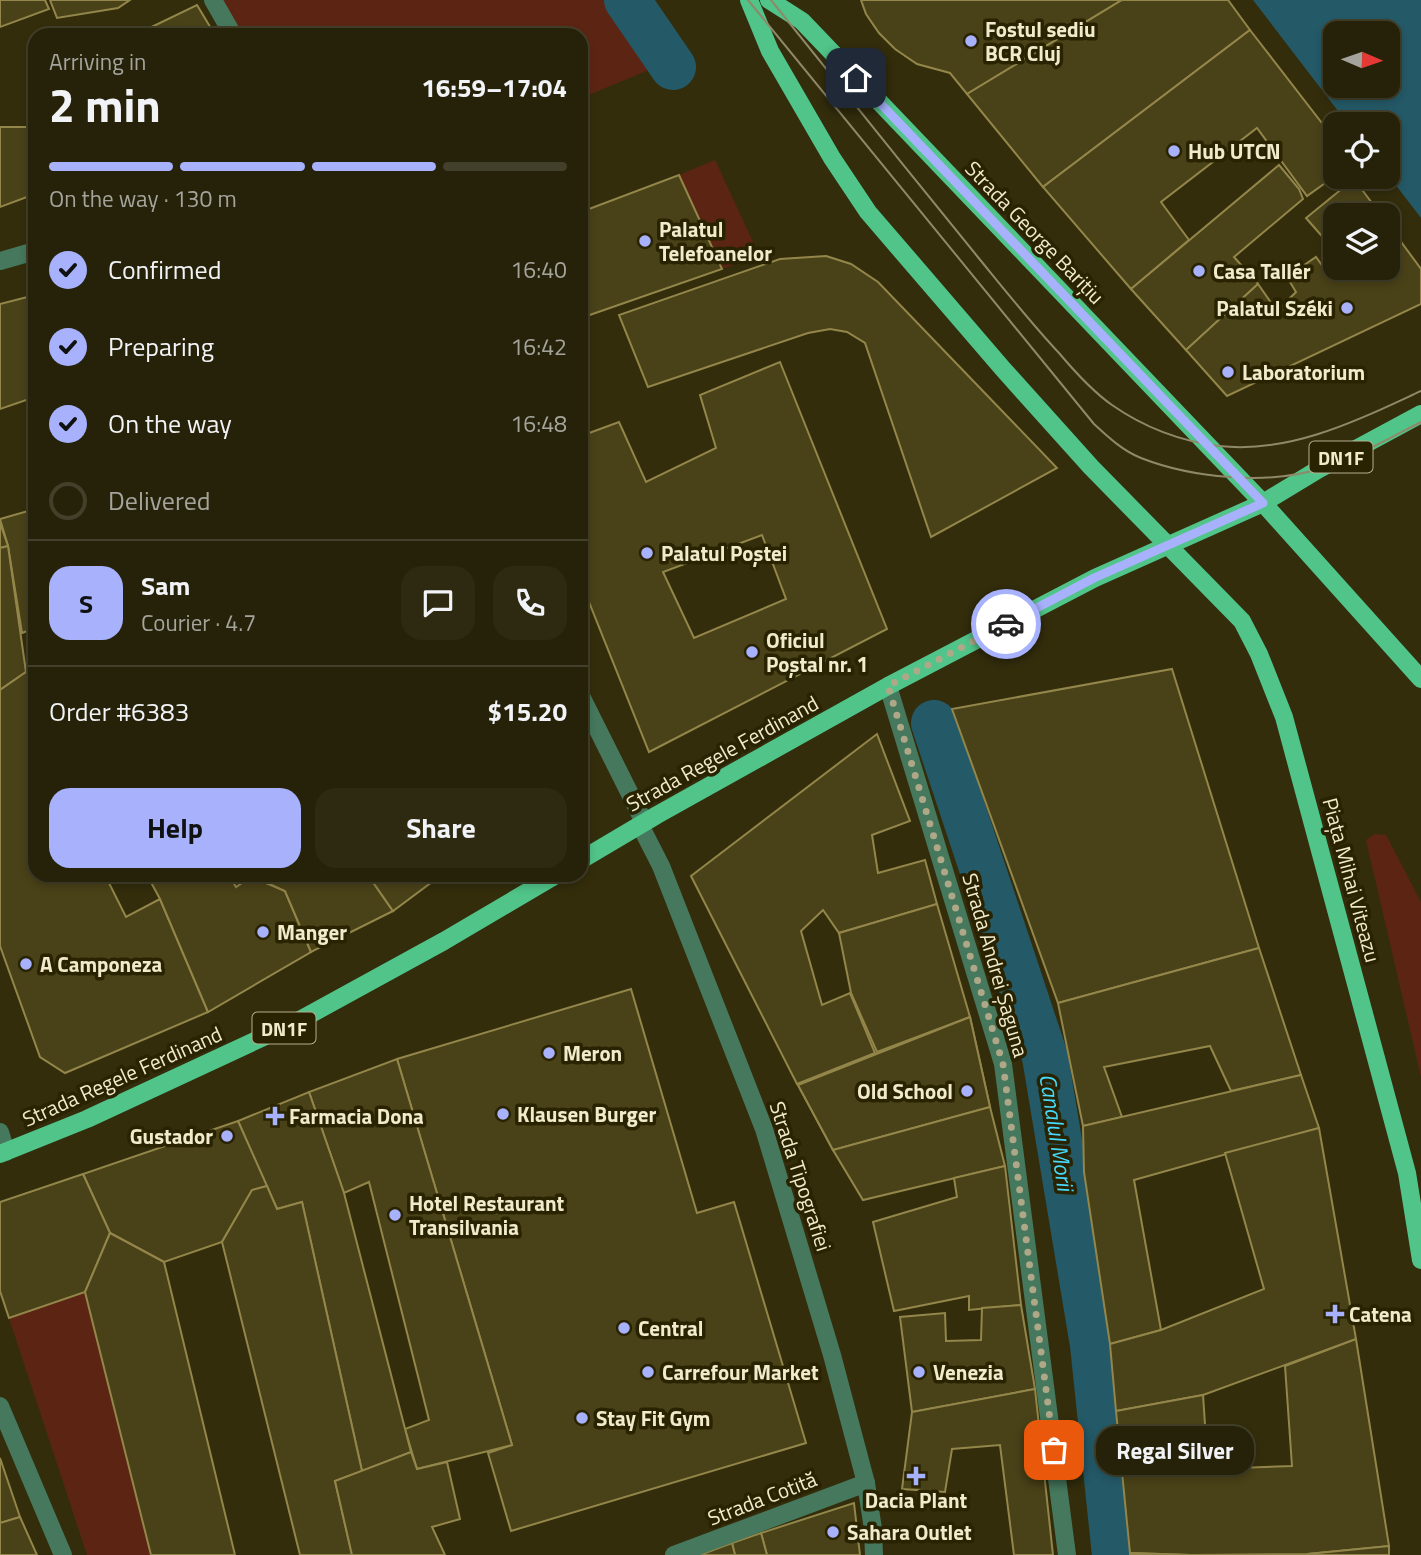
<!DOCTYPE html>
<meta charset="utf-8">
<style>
:root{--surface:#262209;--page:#2e2a12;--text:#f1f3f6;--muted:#a4a49c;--line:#423f2a;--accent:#a7b1fc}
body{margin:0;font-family:"Titillium Web",sans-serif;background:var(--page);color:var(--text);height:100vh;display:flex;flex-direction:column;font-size:26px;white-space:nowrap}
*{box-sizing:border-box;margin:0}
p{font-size:23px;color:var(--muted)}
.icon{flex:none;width:38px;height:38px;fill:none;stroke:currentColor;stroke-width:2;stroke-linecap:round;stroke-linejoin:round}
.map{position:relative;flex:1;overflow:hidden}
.drawer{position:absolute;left:28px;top:28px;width:560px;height:854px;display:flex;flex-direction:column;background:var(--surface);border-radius:21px;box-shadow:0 4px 10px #0003,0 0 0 2px var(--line)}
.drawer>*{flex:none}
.needle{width:46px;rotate:92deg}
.fabs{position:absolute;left:1323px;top:21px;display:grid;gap:14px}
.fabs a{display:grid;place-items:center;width:77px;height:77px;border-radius:14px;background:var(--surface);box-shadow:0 4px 10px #0003,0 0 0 2px var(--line);font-size:35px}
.pin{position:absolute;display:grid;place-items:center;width:60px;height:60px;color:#fff;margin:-30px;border-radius:14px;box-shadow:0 4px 10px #0006}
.courier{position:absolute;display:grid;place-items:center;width:70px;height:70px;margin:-35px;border:5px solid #a7b1fc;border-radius:50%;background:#fff;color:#222;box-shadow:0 2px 9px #0007}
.bubble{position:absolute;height:49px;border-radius:21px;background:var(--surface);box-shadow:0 4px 10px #0003,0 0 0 2px var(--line);font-size:23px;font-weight:700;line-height:49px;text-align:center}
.overview em{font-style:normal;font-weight:700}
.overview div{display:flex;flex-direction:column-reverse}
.overview{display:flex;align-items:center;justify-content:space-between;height:119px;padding:0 21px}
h1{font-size:46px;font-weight:700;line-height:52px}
.bar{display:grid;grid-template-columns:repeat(4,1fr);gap:10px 7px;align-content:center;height:84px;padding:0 21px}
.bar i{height:9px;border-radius:5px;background:var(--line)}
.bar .current{background:var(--accent)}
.bar p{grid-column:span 4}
.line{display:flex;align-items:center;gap:18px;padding:0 21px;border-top:2px solid var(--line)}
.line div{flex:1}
.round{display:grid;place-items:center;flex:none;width:74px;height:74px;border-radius:21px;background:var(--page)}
ol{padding:0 21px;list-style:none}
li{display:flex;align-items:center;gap:21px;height:77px}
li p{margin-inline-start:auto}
li .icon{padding:7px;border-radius:50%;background:var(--accent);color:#111;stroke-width:4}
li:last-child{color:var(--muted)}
li i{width:38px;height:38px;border:4px solid var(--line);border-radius:50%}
.action{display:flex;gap:14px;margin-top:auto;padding:14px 21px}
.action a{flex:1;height:80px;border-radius:21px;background:var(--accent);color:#111;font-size:28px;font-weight:700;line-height:80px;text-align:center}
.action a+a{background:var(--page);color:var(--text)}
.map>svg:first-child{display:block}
.green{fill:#5c2513}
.water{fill:#245967;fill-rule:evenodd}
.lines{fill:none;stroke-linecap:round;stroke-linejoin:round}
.canal{stroke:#245967;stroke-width:46}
.building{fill:#494117;stroke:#93864a;stroke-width:2;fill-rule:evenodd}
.minor{stroke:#45785c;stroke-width:18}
.major{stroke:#50c489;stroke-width:18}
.tram{stroke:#8f8969;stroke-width:2}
.done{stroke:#aea889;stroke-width:7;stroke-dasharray:0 12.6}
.route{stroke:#a7b1fc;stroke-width:9}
.poi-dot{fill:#a7b1fc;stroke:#292302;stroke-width:2.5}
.labels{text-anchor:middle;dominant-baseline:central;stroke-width:7;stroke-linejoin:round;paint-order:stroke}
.shield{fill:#292302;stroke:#b5af8f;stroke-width:2}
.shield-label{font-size:19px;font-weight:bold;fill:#f1ebcc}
.poi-label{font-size:21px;font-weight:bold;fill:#f1ebcc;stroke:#292302;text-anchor:start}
.street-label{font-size:21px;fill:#f1ebcc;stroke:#292302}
.water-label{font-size:23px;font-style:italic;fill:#47dafe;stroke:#292302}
</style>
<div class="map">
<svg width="1421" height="1555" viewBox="0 0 1421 1555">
<rect width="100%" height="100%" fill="#332d0c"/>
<g class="green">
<path d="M219 0H616L661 65 581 98V35H239Z"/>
<path d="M715 160 759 255 722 269 679 175Z"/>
<path d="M1375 834 1386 835 1421 902V1077L1366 840Z"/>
<path d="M85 1292 151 1555H87L9 1318Z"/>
</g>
<path class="water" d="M1253 0H1421V218L1388 175V124H1348ZM1335 33H1388V86H1335Z"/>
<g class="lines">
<g class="canal">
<path d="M627 0 673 67"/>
<path d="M934 723 1045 1057 1093 1345 1115 1555"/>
</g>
</g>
<g class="building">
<path d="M0 0H45L49 9 0 27Z"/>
<path d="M50 0H130L118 8 57 18Z"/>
<path d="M861 0H1122L967 94 950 73 917 64 895 49 879 33 866 14Z"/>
<path d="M1122 0H1228L1250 30 1043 187 967 94Z"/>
<path d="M197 5 215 35H135Z"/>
<path d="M1250 30 1335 140V176L1307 196 1257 128 1161 202 1189 240 1131 289 1043 187Z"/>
<path d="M0 127H30L35 143V194L0 207Z"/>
<path d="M1279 165 1299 189 1303 199 1234 257 1258 284 1186 350 1131 289Z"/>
<path d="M679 175 722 269 581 318V212Z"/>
<path d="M1354 179 1381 215H1335V251L1306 218Z"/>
<path d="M1388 224 1421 269V304L1227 396 1186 350 1258 284 1277 311 1296 292 1287 277 1316 257 1326 271 1335 266V268H1388Z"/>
<path d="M826 256 851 264 878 282 1057 468 931 537 865 343 847 332 830 329 808 333 648 387 619 315 780 259Z"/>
<path d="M35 295V397L0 409V304Z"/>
<path d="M780 362 887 629 649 752 581 582V436L619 422 646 482 716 448 700 395ZM762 535 786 599 694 638 663 572Z"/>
<path d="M35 509V628L22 633 8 546 0 519Z"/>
<path d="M0 523 8 546 0 548Z"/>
<path d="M8 546 26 672 0 690V548Z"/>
<path d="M1172 669 1259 948 1058 1003 952 709Z"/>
<path d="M26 672 35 687V875H105L126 917 160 899 208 1012 65 1073 40 1057 0 946V690Z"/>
<path d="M877 734 910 821 872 835 878 873 925 860 937 904 839 933 823 910 801 931 822 1005 850 993 875 1053 797 1084 691 876Z"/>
<path d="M147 875H229L236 887 251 877 285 891 311 952 208 1012 160 899Z"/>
<path d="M250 875H368L393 911 311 952 285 891Z"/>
<path d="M368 875H440V876L393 911Z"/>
<path d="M937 904 970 1017 877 1052 851 993 839 933Z"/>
<path d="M1259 948 1301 1075 1231 1091 1210 1046 1104 1067 1122 1117 1083 1126 1058 1003Z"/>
<path d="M631 989 697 1213 734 1202 806 1443 511 1531 488 1453 512 1445 397 1059Z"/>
<path d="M970 1017 990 1107 833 1150 798 1085ZM918 1078 923 1099 885 1119 882 1092Z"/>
<path d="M970 1017 990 1107 833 1150 798 1085Z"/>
<path d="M397 1059 512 1445 417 1469 405 1429 429 1420 369 1182 344 1193 309 1092Z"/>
<path d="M1301 1075 1319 1128 1134 1180 1161 1330 1110 1344 1084 1172 1083 1126Z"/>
<path d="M309 1092 344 1193 411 1452 362 1471 302 1202 277 1209 238 1121Z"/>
<path d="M990 1107 1005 1166 863 1200 833 1150Z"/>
<path d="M238 1121 267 1186 252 1190 222 1242 164 1262 110 1233 83 1174Z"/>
<path d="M1319 1128 1356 1339 1203 1395 1116 1411 1110 1344 1161 1330 1264 1289 1225 1153Z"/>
<path d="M1005 1166 1021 1305 969 1310V1296L894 1311 873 1222 957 1197 954 1178Z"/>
<path d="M83 1174 110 1233 85 1292 9 1318 0 1291V1202Z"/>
<path d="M267 1186 277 1209 302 1202 362 1471 335 1481 352 1555H300L222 1242 252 1190Z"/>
<path d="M110 1233 164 1262 235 1555H151L85 1292Z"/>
<path d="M1021 1305 1035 1389 912 1412 900 1317 945 1313 946 1341 981 1340 982 1308Z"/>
<path d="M1356 1339 1389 1546 1308 1554 1191 1555 1130 1553 1116 1411 1203 1395 1208 1469 1292 1466 1285 1366Z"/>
<path d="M1035 1389 1053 1555H1014L1000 1445 952 1449 945 1492 902 1489 912 1412Z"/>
<path d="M411 1452 417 1469 447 1462 460 1519 432 1527 445 1555H352L335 1481Z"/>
<path d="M0 1458 20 1517 0 1523Z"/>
<path d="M854 1503 860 1555H767L761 1533Z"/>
<path d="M20 1517 37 1555H0V1523Z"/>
<path d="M761 1533 767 1555H735L732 1543Z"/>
<path d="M732 1543 735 1555H700Z"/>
<path d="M1389 1546V1555H1308V1554Z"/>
<path d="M1130 1553 1191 1555H1130Z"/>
</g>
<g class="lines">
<g class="minor">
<path d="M213 0 233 35"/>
<path d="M0 261 35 251"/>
<path d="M888 686 1003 1064 1067 1555"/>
<path d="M581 696 644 822"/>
<path d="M640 825 661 866 764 1129 832 1355 866 1483 873 1529 874 1555"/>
<path d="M0 1132 6 1152"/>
<path d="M0 1406 63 1555"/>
<path d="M674 1555 866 1483"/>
</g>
<g class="major">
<path d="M749 0 770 51 832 158 868 212 1003 369 1091 467 1242 621 1259 654 1284 717 1407 1173 1421 1260"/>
<path d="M769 0 802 21 1263 503 1421 679"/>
<path d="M581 860 657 815 888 686 1095 578 1263 503 1319 469 1421 414"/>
<path d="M0 1154 87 1119 300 1020 444 941 556 875"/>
</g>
<g class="tram">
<path d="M748 0 1094 424C1108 437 1123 451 1141 458 1192 478 1267 485 1319 469 1355 458 1388 439 1421 422"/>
<path d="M771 0C839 85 908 171 977 256 1004 289 1030 322 1059 353 1075 372 1092 391 1112 405 1145 428 1179 441 1219 446 1291 454 1358 420 1421 391"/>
</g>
</g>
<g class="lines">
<path class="done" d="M1006 624 888 686 1003 1064 1054 1450"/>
<path class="route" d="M856 78 1263 503 1094 578 1006 624"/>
</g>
<g class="poi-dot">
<circle cx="971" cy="41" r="7"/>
<circle cx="1174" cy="151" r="7"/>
<circle cx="645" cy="241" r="7"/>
<circle cx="1199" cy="271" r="7"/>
<circle cx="1347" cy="308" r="7"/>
<circle cx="1228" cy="372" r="7"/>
<circle cx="647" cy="553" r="7"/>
<circle cx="752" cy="652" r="7"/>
<circle cx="263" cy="932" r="7"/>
<circle cx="26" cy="964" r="7"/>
<circle cx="549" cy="1053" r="7"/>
<circle cx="967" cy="1091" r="7"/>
<circle cx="503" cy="1114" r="7"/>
<path d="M271.5 1105.5h7v7h7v7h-7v7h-7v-7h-7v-7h7z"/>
<circle cx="227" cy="1136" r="7"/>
<circle cx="395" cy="1215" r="7"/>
<path d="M1331.5 1303.5h7v7h7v7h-7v7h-7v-7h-7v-7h7z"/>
<circle cx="624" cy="1328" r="7"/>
<circle cx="648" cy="1372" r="7"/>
<circle cx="919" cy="1372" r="7"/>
<circle cx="582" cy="1418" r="7"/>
<path d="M912.5 1465.5h7v7h7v7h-7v7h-7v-7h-7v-7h7z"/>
<circle cx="833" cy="1532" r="7"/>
</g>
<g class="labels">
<g class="shield">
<rect x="1309.5" y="441.5" width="63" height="31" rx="5"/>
<rect x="252.5" y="1012.5" width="63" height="31" rx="5"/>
</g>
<g class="shield-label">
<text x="1341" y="457">DN1F</text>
<text x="284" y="1028">DN1F</text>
</g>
<g class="poi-label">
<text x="985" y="29">Fostul sediu<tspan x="985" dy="24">BCR Cluj</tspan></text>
<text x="1188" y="151">Hub UTCN</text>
<text x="659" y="229">Palatul<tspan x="659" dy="24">Telefoanelor</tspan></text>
<text x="1213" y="271">Casa Tallér</text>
<text x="1333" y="308" text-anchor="end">Palatul Széki</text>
<text x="1242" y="372">Laboratorium</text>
<text x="661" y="553">Palatul Poștei</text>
<text x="766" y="640">Oficiul<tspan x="766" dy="24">Poștal nr. 1</tspan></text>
<text x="277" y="932">Manger</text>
<text x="40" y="964">A Camponeza</text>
<text x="563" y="1053">Meron</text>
<text x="953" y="1091" text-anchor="end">Old School</text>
<text x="517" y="1114">Klausen Burger</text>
<text x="289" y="1116">Farmacia Dona</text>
<text x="213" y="1136" text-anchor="end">Gustador</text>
<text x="409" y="1203">Hotel Restaurant<tspan x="409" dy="24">Transilvania</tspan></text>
<text x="1349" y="1314">Catena</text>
<text x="638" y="1328">Central</text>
<text x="662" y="1372">Carrefour Market</text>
<text x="933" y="1372">Venezia</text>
<text x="596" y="1418">Stay Fit Gym</text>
<text x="916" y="1500" text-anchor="middle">Dacia Plant</text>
<text x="847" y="1532">Sahara Outlet</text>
</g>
<g class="street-label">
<text transform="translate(1035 232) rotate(46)">Strada George Barițiu</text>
<text transform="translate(722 753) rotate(-29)">Strada Regele Ferdinand</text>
<text transform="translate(1352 880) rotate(75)">Piața Mihai Viteazu</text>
<text transform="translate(996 965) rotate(74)">Strada Andrei Șaguna</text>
<text transform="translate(122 1076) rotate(-24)">Strada Regele Ferdinand</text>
<text transform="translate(801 1176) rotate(72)">Strada Tipografiei</text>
<text transform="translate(762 1498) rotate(-21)">Strada Cotită</text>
</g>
<g class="water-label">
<text transform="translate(1057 1132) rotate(81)">Canalul Morii</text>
</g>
</g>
</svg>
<div class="fabs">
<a><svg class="needle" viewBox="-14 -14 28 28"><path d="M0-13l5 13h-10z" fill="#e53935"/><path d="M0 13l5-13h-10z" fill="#a4a49c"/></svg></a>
<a><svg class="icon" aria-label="locate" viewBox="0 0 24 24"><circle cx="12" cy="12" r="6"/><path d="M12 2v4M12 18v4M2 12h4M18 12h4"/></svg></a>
<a><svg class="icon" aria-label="layers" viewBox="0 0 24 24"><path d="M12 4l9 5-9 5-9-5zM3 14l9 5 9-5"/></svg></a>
</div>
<div class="pin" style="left:1054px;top:1450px;background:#ea580c"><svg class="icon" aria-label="bag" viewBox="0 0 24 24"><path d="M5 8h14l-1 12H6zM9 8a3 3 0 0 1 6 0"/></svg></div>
<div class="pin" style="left:856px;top:78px;background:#1f2937"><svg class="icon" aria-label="home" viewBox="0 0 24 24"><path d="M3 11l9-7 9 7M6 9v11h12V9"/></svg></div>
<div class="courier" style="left:1006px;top:624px"><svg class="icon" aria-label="car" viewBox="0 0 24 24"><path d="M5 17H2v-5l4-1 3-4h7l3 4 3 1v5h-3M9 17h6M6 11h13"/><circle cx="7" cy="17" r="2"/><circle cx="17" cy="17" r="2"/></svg></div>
<div class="bubble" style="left:1096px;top:1426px;width:158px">Regal Silver</div>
<section class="drawer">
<div class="overview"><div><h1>2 min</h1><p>Arriving in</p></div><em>16:59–17:04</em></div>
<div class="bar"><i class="current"></i><i class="current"></i><i class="current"></i><i></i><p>On the way · 130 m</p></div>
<ol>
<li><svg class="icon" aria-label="check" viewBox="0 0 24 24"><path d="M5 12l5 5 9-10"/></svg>Confirmed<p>16:40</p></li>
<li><svg class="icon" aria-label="check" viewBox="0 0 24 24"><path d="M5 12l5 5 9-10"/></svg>Preparing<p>16:42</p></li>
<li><svg class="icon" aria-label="check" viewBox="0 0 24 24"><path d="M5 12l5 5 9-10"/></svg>On the way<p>16:48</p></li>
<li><i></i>Delivered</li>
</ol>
<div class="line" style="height:126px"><b class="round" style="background:var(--accent);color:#111">S</b><div><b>Sam</b><p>Courier · 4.7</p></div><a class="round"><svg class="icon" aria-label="chat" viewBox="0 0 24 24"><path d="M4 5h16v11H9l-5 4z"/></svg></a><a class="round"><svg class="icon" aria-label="phone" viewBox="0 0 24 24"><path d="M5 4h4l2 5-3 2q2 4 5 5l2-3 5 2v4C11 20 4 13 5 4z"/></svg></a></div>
<div class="line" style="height:91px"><div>Order #6383</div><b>$15.20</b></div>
<div class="action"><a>Help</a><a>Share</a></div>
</section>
</div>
